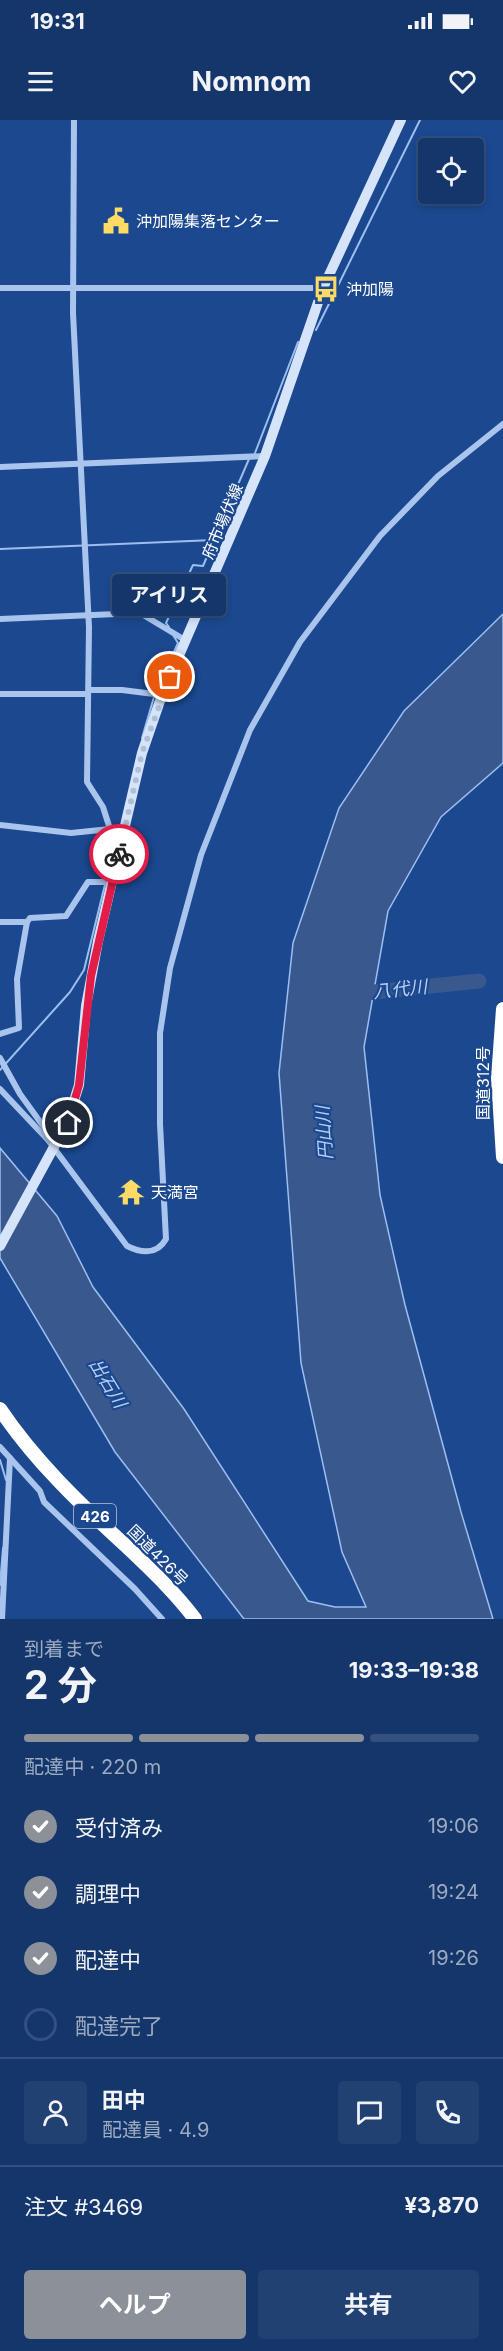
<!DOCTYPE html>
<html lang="ja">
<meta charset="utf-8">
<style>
:root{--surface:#14366b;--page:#214173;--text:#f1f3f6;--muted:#9dabc1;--line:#33507e;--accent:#8c9099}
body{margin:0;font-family:Inter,"Noto Sans JP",sans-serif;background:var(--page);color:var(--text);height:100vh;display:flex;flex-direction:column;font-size:22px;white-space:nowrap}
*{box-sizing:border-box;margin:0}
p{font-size:20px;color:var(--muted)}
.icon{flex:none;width:33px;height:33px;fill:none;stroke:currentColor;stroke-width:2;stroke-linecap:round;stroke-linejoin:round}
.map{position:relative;height:1499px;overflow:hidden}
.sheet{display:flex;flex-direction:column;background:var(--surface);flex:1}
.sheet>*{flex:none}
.controls{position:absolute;left:418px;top:18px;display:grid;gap:12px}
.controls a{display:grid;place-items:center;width:66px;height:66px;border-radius:6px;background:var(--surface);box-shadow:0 3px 9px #0003,0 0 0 2px var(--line);font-size:30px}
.pin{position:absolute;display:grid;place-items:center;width:51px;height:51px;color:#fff;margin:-26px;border:3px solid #fff;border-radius:50%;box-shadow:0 2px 6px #0007}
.courier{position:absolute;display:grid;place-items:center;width:60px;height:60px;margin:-30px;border:4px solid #e11d48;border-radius:50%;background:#fff;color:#222;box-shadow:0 2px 8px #0007}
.bubble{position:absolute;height:42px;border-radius:6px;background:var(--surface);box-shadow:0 3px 9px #0003,0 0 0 2px var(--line);font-size:20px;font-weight:700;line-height:42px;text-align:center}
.headline em{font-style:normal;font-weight:700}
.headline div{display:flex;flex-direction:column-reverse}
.headline{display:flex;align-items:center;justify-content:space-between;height:102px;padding:0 24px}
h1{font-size:39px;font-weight:700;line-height:45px}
.bar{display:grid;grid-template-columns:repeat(4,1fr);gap:9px 6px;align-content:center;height:72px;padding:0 24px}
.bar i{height:8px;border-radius:4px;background:var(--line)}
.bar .selected{background:var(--accent)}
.bar p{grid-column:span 4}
.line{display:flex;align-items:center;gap:15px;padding:0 24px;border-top:2px solid var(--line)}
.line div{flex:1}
.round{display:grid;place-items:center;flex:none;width:63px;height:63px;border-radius:6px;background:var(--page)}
ol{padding:0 24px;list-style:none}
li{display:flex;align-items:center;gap:18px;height:66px}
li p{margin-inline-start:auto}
li .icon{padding:6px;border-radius:50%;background:var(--accent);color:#fff;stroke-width:4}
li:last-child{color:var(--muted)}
li i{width:33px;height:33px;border:3px solid var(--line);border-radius:50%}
.button{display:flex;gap:12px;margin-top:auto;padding:12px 24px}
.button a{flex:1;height:69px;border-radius:6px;background:var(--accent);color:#fff;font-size:24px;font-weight:700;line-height:69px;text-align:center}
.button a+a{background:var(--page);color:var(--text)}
.status{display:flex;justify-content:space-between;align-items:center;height:42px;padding:0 30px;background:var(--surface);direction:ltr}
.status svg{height:16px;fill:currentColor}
header{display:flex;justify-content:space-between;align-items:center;height:78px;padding:0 24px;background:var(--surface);font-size:27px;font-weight:700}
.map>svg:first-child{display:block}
.water{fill:#39598e;stroke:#9cbff0;stroke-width:1.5}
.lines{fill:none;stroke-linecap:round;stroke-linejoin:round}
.stream{stroke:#9cbff0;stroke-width:2}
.river{stroke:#39598e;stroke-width:15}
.street{stroke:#a9c5ee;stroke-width:6}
.secondary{stroke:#d6e4fa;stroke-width:10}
.highway{stroke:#fff;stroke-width:14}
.done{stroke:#afbfd8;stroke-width:6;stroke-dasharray:0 10.8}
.route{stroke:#e11d48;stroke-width:8}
.labels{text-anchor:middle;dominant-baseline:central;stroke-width:4.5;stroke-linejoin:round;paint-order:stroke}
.shield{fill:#1b488f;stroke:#bbc8dd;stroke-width:1.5}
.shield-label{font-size:15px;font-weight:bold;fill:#fff}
.poi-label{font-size:16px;fill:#fff;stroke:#1b488f;text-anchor:start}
.street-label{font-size:16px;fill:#fff;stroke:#1b488f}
.water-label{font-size:18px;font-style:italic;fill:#b5cff5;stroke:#1b488f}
</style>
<div class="status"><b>19:31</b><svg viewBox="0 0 49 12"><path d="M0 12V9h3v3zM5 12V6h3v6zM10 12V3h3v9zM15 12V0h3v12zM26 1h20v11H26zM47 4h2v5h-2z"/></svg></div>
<header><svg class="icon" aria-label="menu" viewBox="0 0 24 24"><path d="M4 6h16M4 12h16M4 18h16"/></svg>Nomnom<svg class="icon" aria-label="heart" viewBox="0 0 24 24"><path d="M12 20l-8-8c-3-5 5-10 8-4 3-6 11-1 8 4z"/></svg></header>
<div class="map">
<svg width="503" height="1499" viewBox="0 0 503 1499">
<rect width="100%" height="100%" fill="#1b488f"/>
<path class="water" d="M503 494V643L441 697 388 791 364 927 380 1075 405 1185 461 1392 493 1499H244L115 1332 0 1138V1028L57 1096 93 1167 184 1289 308 1481 335 1487H366L342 1432 301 1243 279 953 293 823 339 688 404 591Z"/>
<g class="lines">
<g class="stream">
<path d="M316 210 420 0"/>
<path d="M255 333 298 222"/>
<path d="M0 429 214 420"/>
<path d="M169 507 166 503 193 445 203 446 249 339"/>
<path d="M142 618 154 577 178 523 173 515"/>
<path d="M0 950 70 872 84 850 111 740"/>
<path d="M0 1340 6 1360"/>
<path d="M0 1465 3 1428"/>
</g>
<path class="river" d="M355 874 479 861"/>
<g class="street">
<path d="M74 0 73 193 89 507 87 662 103 687 110 709"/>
<path d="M0 168H323"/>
<path d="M0 347 265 336"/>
<path d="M0 499 140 493 185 520"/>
<path d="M89 570H122L162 575"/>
<path d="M0 574H88"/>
<path d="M0 705 71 713 110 709 124 712"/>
<path d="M0 802H27L30 798 66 796 88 762H112"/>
<path d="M0 914 19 908 17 859 27 802"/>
<path d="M0 938 20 974 46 1010 48 1020"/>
<path d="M0 969 48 1020 127 1126C141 1133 157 1135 166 1119L160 1004V913L170 848 201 735 250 610 300 522 380 416 438 356 503 304"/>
<path d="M0 1327 40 1371 44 1382 135 1469 162 1499"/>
<path d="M2 1499 10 1338"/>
</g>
<path class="secondary" d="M0 1126 67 1003 79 965 86 886 98 821 142 633 162 575 265 336 323 168 401 0"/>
<g class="highway">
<path d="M503 889 498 958 503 1037"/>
<path d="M0 1289C34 1340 80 1384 125 1425 150 1449 174 1471 195 1499"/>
</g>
</g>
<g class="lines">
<path class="done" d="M119 734 142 633 170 557"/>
<path class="route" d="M68 1003 79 965 91 856 119 734"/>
</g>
<defs>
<g id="civic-bare" transform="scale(2.07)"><path d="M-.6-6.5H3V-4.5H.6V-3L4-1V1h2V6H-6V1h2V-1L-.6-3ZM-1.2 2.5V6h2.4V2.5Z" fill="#ffdb66" stroke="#1b488f" stroke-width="2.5" paint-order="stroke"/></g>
<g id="bus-bare" transform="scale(2.07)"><path d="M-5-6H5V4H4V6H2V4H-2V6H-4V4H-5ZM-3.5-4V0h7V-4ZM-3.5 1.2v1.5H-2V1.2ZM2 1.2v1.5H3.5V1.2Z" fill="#ffdb66" stroke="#1b488f" stroke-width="2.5" paint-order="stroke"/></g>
<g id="temple-bare" transform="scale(2.07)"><path d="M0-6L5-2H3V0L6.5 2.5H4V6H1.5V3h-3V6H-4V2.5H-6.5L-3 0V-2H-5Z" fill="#ffdb66" stroke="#1b488f" stroke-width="2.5" paint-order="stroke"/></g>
</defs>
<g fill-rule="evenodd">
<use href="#civic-bare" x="116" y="101"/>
<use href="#bus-bare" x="326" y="169"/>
<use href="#temple-bare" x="131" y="1072"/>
</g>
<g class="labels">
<rect class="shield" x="74" y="1384" width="42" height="24" rx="4.5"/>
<g class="shield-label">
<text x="95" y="1396">426</text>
</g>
<g class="poi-label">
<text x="136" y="101">沖加陽集落センター</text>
<text x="346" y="169">沖加陽</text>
<text x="151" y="1072">天満宮</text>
</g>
<g class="street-label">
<text transform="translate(222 401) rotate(-67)">府市場伏線</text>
<text transform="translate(483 963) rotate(-90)">国道312号</text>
<text transform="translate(158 1435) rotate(45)">国道426号</text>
</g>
<g class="water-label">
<text transform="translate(400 869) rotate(-6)">八代川</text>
<text transform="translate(324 1013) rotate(-94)">円山川</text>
<text transform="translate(108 1263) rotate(59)">出石川</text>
</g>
</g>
</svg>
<div class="controls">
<a><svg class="icon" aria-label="locate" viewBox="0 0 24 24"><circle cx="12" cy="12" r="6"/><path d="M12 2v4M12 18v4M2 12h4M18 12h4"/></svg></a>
</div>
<div class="pin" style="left:170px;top:557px;background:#ea580c"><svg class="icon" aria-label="bag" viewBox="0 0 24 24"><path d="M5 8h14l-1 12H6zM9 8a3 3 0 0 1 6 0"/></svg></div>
<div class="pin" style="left:68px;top:1003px;background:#1f2937"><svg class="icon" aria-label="home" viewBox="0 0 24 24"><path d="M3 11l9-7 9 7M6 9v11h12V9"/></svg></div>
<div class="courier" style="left:119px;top:734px"><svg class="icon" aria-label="bike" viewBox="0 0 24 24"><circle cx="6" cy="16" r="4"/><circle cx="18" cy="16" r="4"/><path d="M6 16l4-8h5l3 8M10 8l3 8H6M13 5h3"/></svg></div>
<div class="bubble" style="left:112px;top:454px;width:114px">アイリス</div>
</div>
<section class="sheet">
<div class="headline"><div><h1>2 分</h1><p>到着まで</p></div><em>19:33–19:38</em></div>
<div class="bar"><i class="selected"></i><i class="selected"></i><i class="selected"></i><i></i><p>配達中 · 220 m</p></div>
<ol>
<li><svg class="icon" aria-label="check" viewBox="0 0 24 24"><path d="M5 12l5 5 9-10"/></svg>受付済み<p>19:06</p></li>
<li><svg class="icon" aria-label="check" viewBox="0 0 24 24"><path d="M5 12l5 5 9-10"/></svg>調理中<p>19:24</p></li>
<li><svg class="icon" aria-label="check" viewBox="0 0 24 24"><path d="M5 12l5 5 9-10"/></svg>配達中<p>19:26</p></li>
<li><i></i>配達完了</li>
</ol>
<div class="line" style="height:108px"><a class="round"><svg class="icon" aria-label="person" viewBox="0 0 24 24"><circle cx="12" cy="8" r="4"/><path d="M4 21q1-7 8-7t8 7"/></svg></a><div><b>田中</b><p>配達員 · 4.9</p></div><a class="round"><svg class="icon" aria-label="chat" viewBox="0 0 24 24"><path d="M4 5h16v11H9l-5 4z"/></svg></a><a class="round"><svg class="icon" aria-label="phone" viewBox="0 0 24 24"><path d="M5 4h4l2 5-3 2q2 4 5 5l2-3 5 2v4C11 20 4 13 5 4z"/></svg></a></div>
<div class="line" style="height:78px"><div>注文 #3469</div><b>¥3,870</b></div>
<div class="button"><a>ヘルプ</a><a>共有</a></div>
</section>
